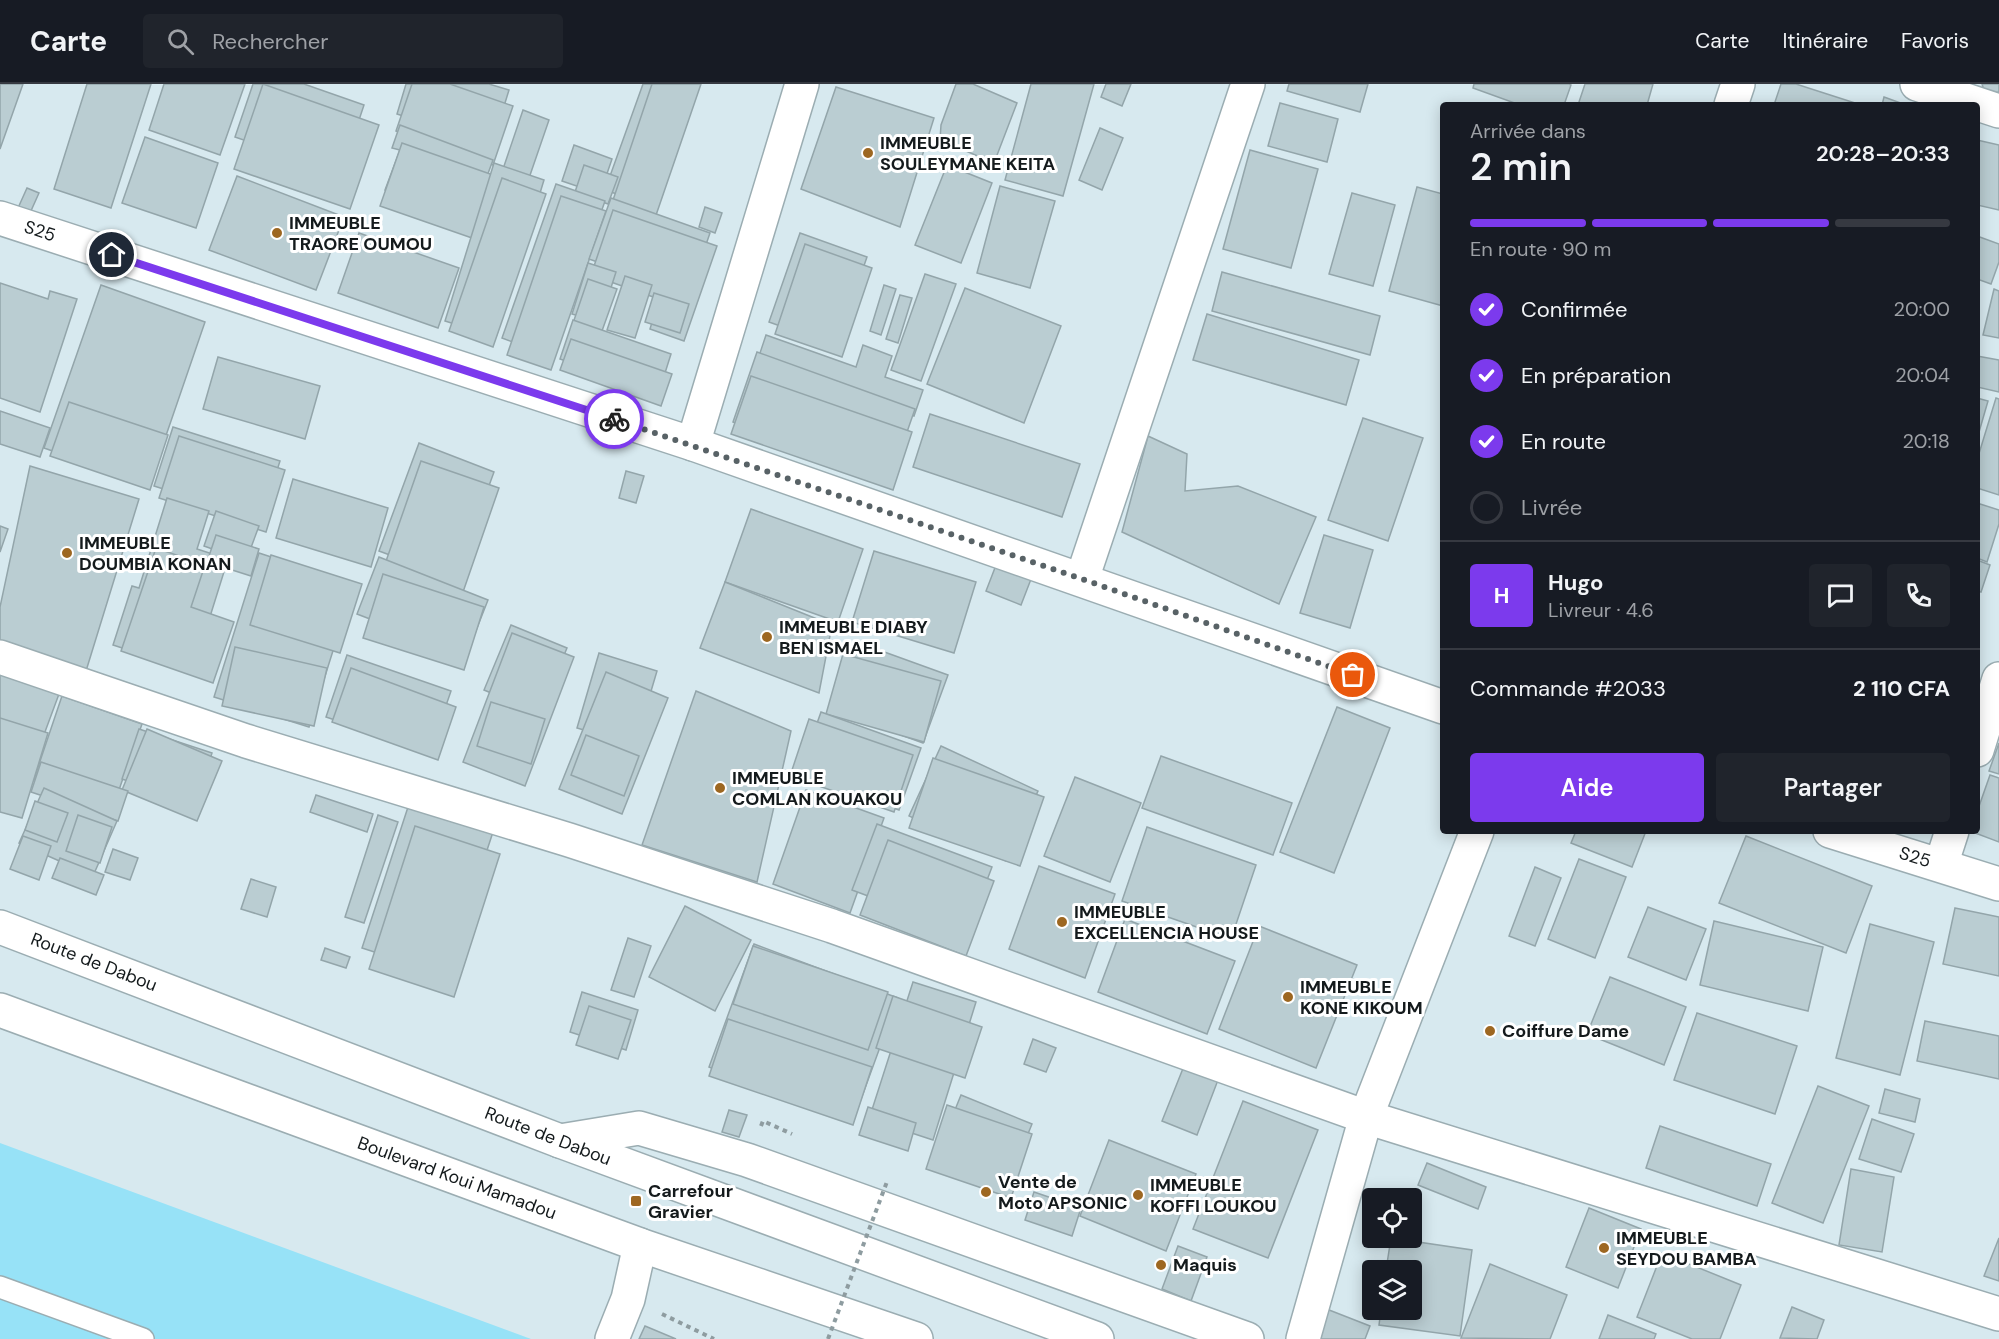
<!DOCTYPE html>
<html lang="fr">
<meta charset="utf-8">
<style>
:root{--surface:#171b24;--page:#20242c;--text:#f1f3f6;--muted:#9ea1a6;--line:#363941;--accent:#7c3aed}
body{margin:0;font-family:"DM Sans",sans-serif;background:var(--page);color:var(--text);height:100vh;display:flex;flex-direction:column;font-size:22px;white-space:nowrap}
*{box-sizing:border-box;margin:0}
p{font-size:20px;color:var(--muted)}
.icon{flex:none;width:33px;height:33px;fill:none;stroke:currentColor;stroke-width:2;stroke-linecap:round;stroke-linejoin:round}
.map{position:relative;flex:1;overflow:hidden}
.panel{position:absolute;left:1440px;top:18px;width:540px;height:732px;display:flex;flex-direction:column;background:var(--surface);border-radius:6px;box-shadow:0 3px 15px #0003}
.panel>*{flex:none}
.fabs{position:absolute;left:1362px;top:1104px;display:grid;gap:12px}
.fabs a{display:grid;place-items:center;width:60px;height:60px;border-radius:6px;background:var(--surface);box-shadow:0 3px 15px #0003;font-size:30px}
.pin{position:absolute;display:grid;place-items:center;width:51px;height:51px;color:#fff;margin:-26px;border:3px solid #fff;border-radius:50%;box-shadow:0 2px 6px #0007}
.courier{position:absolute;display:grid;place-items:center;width:60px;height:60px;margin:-30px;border:4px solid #7c3aed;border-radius:50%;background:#fff;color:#222;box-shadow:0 2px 8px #0007}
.overview em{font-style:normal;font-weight:600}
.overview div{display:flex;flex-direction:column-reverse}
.overview{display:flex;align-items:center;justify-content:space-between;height:102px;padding:0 30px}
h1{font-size:39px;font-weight:600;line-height:45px}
.bar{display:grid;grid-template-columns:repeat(4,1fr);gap:9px 6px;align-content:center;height:72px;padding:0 30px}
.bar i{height:8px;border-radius:4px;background:var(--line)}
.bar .active{background:var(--accent)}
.bar p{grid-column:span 4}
.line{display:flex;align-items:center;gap:15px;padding:0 30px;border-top:2px solid var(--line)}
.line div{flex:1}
.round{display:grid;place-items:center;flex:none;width:63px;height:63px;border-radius:6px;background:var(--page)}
ol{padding:0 30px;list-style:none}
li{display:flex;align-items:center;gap:18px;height:66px}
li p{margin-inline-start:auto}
li .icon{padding:6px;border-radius:50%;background:var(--accent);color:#fff;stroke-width:4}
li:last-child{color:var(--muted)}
li i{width:33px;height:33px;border:3px solid var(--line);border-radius:50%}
.primary-button{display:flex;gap:12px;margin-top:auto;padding:12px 30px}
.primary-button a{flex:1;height:69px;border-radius:6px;background:var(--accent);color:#fff;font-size:24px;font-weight:600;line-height:69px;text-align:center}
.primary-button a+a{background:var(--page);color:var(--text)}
header{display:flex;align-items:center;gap:36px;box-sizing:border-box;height:84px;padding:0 30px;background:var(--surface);border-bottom:2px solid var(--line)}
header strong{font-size:28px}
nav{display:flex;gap:33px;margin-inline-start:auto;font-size:21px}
.search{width:420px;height:54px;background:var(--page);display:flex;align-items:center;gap:15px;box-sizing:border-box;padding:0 21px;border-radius:6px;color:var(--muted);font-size:22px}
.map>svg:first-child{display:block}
.green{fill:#97e2f7}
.building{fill:#bacdd2;stroke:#93a5aa;stroke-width:1.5}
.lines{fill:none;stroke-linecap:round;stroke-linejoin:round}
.lane-casing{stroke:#9badb2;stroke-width:24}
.street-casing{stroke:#9badb2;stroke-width:36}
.primary-casing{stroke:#9badb2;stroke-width:36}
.path{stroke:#8e9ca0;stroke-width:4;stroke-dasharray:4.5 4.5;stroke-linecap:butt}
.lane{stroke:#fff;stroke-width:21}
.street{stroke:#fff;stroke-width:33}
.primary{stroke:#fff;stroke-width:33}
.path-bridge{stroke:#8e9ca0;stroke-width:4;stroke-dasharray:4.5 4.5;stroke-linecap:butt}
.done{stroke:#586266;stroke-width:6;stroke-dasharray:0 10.8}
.route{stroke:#7c3aed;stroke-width:8}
.poi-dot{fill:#9d6721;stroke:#fff;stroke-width:2}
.labels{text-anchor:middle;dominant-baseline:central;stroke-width:6;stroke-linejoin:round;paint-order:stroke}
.poi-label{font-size:18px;font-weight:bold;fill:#141a1c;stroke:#fff;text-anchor:start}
.street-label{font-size:18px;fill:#141a1c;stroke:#fff}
</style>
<header>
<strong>Carte</strong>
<div class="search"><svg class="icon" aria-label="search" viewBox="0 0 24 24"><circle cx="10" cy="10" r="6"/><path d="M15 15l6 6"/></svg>Rechercher</div>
<nav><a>Carte</a><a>Itinéraire</a><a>Favoris</a></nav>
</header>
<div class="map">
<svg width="1999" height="1255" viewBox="0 0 1999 1255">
<rect width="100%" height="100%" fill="#d7e9ef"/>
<path class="green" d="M0 1059 531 1255H0Z"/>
<g class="building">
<path d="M0 0H23L0 65Z"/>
<path d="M87 0H151L111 124 54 105Z"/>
<path d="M164 0H245L220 71 149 46Z"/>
<path d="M253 0H304L364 21 341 90 235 53Z"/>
<path d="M263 0 379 41 350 125 234 85Z"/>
<path d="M406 0H489L509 6 492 61 397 30Z"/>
<path d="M412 0H450L513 22 493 81 396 47Z"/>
<path d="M643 0H695L652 122 605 106Z"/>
<path d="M652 0H701L654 137 611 122Z"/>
<path d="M956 0H973L1017 19 994 79 940 56 941 41Z"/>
<path d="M1031 0H1094L1063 112 1005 96Z"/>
<path d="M1106 0H1131L1122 22 1101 13Z"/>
<path d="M1289 0H1368L1360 28 1287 7Z"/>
<path d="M1474 0H1569L1571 1 1564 21H1520L1473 4Z"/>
<path d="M1585 0H1653L1647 21H1578Z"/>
<path d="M1781 0H1796L1855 19 1774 21Z"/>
<path d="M1982 0H1999V8L1986 12Z"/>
<path d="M836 3 934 34 900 143 801 105Z"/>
<path d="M1884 13 1906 21H1882Z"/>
<path d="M1280 19 1338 35 1327 78 1268 62Z"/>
<path d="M523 26 549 36 528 97 502 88Z"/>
<path d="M400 41 493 76 470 138 385 106 400 66 392 64Z"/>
<path d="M1100 44 1123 54 1102 106 1079 96Z"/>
<path d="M145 53 218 79 196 144 122 119Z"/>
<path d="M1977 56 1999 61V126L1977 121Z"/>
<path d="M402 59 493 91 472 154 380 122Z"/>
<path d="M574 61 612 75 600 110 562 97Z"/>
<path d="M1250 66 1318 85 1291 184 1223 165Z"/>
<path d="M494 79 544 96 496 253 445 237Z"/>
<path d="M584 81 618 93 608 120 575 108Z"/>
<path d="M947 81 992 99 961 179 915 161Z"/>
<path d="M237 92 344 133 316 206 209 166Z"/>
<path d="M502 94 546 110 493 263 449 247Z"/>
<path d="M556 100 605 117 551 272 502 254Z"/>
<path d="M1000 102 1055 117 1030 204 977 189Z"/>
<path d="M1417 103 1443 110V222L1389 207Z"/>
<path d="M27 104 39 109 30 129 18 124Z"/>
<path d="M1352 109 1395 121 1373 202 1329 190Z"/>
<path d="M561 112 606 127 551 286 507 271Z"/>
<path d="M611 114 710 149 689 210 589 175Z"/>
<path d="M705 123 722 129 715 149 699 143Z"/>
<path d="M613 126 717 162 684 257 650 245 659 215 591 191Z"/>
<path d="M359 149 459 184 438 244 338 209Z"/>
<path d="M800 149 867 173 836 262 769 238Z"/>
<path d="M1977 152 1999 160V178L1991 200 1977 195Z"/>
<path d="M805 160 872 184 842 273 775 250Z"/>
<path d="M588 179 616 188 600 238 572 230Z"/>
<path d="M1222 188 1380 232 1370 271 1212 227Z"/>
<path d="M925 190 956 200 921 297 891 286Z"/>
<path d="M625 192 652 201 635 254 607 246Z"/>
<path d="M588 195 617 205 598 258 570 248Z"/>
<path d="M0 199 48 215 50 207 77 215 40 328 0 314Z"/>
<path d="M101 201 205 238 149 401 44 364Z"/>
<path d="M884 201 896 205 881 251 870 247Z"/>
<path d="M965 204 1061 242 1024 339 927 300Z"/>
<path d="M1994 205 1999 207V254L1983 251Z"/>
<path d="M654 209 689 220 680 249 645 238Z"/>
<path d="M900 211 912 214 898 259 886 255Z"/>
<path d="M1207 230 1359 276 1346 321 1193 276Z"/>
<path d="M573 236 671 270 659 308 560 275Z"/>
<path d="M766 251 856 283 863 261 892 272 885 293 923 306 914 332 757 278Z"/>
<path d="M571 255 672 290 661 322 560 286Z"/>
<path d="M757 268 915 325 891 394 733 338Z"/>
<path d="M1977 272 1999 276V308L1977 303Z"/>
<path d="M218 273 320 302 305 355 203 325Z"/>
<path d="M751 292 912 348 893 406 731 350Z"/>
<path d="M1977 314 1988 317 1977 355Z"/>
<path d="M1996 314 1999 315V411L1977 404V376Z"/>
<path d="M69 318 168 351 150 406 50 372Z"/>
<path d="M0 327 50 344 40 373 0 360Z"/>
<path d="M930 330 1080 380 1062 433 913 383Z"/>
<path d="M1363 334 1423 354 1388 457 1328 436Z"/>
<path d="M173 343 280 377 261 436 154 402Z"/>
<path d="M179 352 285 386 266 448 159 414Z"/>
<path d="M1148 352 1187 370 1185 407 1238 402 1316 433 1279 520 1122 448Z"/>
<path d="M419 359 494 388 455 495 379 467Z"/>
<path d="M421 377 499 404 463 508 385 480Z"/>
<path d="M30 382 139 415 86 587 0 557V523Z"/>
<path d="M626 387 644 392 636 419 619 414Z"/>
<path d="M293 395 388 424 371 483 276 454Z"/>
<path d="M167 414 209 427 197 465 228 475 193 587 113 561 132 502 139 504Z"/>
<path d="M1977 419 1999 426V440L1987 478 1977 474Z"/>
<path d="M751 425 863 465 838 538 725 498Z"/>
<path d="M216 427 259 442 246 477 204 462Z"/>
<path d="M0 442 8 445 0 468Z"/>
<path d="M216 451 259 465 251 492 207 478Z"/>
<path d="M1324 451 1373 466 1350 544 1300 529Z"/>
<path d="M156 464 205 481 191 523 234 538 213 599 121 567Z"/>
<path d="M874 467 976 498 954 569 852 538Z"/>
<path d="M259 469 354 500 309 643 214 613Z"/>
<path d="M271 471 362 500 340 569 250 541Z"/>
<path d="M379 473 488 516 466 572 357 530Z"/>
<path d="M998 476 1033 490 1021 521 986 507Z"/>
<path d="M1977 476 1990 481 1981 508 1977 507Z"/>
<path d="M383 490 484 523 464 586 363 554Z"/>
<path d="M725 498 832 541 819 609 700 564Z"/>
<path d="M511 541 567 564 540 629 484 606Z"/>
<path d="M512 549 574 573 525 702 463 678Z"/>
<path d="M854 557 948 591 923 659 830 625Z"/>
<path d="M235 563 327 584 314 642 222 622Z"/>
<path d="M599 569 657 587 635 661 577 644Z"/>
<path d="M843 570 941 597 924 658 826 630Z"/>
<path d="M347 571 451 607 430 668 326 633Z"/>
<path d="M351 584 456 623 438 676 332 638Z"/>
<path d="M0 588 59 610 22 710 0 702Z"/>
<path d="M606 588 668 614 622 730 559 705Z"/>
<path d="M696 607 791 647 757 798 642 761Z"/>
<path d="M62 612 142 640 113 723 34 695Z"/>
<path d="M491 618 545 635 531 680 477 662Z"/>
<path d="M1337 623 1390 644 1334 789 1280 768Z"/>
<path d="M821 628 921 664 899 726 799 690Z"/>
<path d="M0 634 48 649 22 734 0 728Z"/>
<path d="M809 635 913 671 894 728 790 692Z"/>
<path d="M139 645 212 669 195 720 122 695Z"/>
<path d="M147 645 222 677 197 737 122 706Z"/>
<path d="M586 651 639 672 624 712 571 691Z"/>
<path d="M1999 659V690L1989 687Z"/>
<path d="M941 662 1038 707 1006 777 909 732Z"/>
<path d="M1161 672 1292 719 1273 771 1142 724Z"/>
<path d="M933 674 1044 713 1020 782 909 744Z"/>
<path d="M41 678 128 707 118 737 31 708Z"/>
<path d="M1990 691 1999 694V758L1970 747H1977V728Z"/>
<path d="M1075 693 1141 719 1110 798 1044 772Z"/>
<path d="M44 704 117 737 93 792 19 759Z"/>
<path d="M806 706 884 734 850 829 773 800Z"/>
<path d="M316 711 373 730 367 748 310 728Z"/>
<path d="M35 717 68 729 57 758 25 746Z"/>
<path d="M409 720 493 748 446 891 362 864Z"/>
<path d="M78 731 112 743 100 779 66 767Z"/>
<path d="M378 731 398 738 364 839 345 833Z"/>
<path d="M877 740 992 783 967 849 852 806Z"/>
<path d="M415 742 500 770 454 913 369 885Z"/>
<path d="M1147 743 1256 781 1231 855 1122 817Z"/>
<path d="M1576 747H1646L1632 783 1571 759Z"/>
<path d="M23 752 51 762 39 796 10 785Z"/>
<path d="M1746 752 1872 802 1846 869 1719 819Z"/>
<path d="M888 756 994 797 966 872 860 831Z"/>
<path d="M113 765 138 774 130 796 105 788Z"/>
<path d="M60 774 104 791 96 811 52 794Z"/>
<path d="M1579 775 1626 793 1595 874 1548 855Z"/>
<path d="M1039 782 1115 810 1085 894 1009 865Z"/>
<path d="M1535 783 1561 794 1535 862 1509 852Z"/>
<path d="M251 795 276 803 267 833 241 825Z"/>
<path d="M685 822 751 856 715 927 649 893Z"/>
<path d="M1648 823 1706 845 1686 896 1628 873Z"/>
<path d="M1955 824 1999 833V892L1943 880Z"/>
<path d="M1125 835 1235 877 1207 950 1098 908Z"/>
<path d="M1714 837 1823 863 1808 927 1700 901Z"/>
<path d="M1870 840 1934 858 1900 991 1836 974Z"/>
<path d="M1259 842 1357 881 1316 984 1219 945Z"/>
<path d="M628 854 651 862 634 913 611 906Z"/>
<path d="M754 860 898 914 853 1037 709 983Z"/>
<path d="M753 862 888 908 868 966 733 920Z"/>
<path d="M325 864 350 873 346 884 321 876Z"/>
<path d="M1610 893 1686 923 1664 981 1587 950Z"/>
<path d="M913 898 976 918 933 1056 869 1035Z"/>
<path d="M582 908 638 926 626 966 570 948Z"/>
<path d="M893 912 982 943 965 994 876 964Z"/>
<path d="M589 922 631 936 618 975 576 961Z"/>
<path d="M1697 929 1797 962 1775 1030 1674 996Z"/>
<path d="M728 935 872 983 853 1041 709 992Z"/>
<path d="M1925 937 1999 952V995L1917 977Z"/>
<path d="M1033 955 1056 964 1046 988 1024 980Z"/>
<path d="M1184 982 1218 996 1197 1051 1162 1037Z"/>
<path d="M1818 1002 1869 1022 1823 1139 1772 1119Z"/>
<path d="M1885 1005 1920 1015 1915 1038 1879 1029Z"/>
<path d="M961 1011 1032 1040 1004 1109 933 1080Z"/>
<path d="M1243 1017 1318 1046 1268 1174 1193 1145Z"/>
<path d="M947 1021 1032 1050 1011 1114 926 1085Z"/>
<path d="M868 1023 916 1039 908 1067 859 1051Z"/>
<path d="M729 1026 747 1031 739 1053 722 1048Z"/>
<path d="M1872 1035 1914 1050 1901 1088 1859 1075Z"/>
<path d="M1660 1042 1771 1080 1757 1122 1646 1084Z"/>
<path d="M1109 1056 1196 1090 1166 1167 1080 1132Z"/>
<path d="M1427 1079 1486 1103 1478 1125 1418 1101Z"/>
<path d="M1851 1085 1894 1093 1882 1168 1839 1161Z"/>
<path d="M1034 1108 1081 1124 1072 1152 1025 1136Z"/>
<path d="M1589 1124 1641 1145 1618 1204 1566 1183Z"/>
<path d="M1391 1154 1472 1166 1460 1252 1379 1241 1381 1226H1412V1186H1386Z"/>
<path d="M1999 1154V1197L1984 1192Z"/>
<path d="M1178 1162 1207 1173 1191 1217 1162 1205Z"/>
<path d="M1662 1169 1741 1201 1720 1255H1692L1637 1233Z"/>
<path d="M1490 1180 1567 1211 1550 1255 1461 1254Z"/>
<path d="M1792 1223 1824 1236 1817 1255 1780 1254Z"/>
<path d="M1324 1224 1370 1242 1365 1255H1318Z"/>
<path d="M1608 1231 1656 1250 1654 1255H1599Z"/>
<path d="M645 1242 676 1255H639Z"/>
</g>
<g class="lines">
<g class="lane-casing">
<path id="lane" d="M0 1203 143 1255"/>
</g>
<g class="street-casing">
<g id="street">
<path d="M1917 0 1999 27"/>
<path d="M1731 21 1738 0"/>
<path d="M0 134 693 360 1443 623"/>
<path d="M693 360 802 0"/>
<path d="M1082 495 1248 0"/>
<path d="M0 573 246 657 569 756 832 842 1366 1033 1999 1230"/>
<path d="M1977 666 1999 595"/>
<path d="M1830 747 1999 800"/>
<path d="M1941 781 1952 747"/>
<path d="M560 1057 639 1044 747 1076 1247 1255"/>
<path d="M612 1255 628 1215 640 1161"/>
<path d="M1303 1255 1366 1033 1477 747"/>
</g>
</g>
<g class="primary-casing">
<g id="primary">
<path d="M0 843 560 1057 1097 1255"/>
<path d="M0 926 640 1161 916 1255"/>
</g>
</g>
<g class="path">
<path d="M761 1042 763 1037 792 1050"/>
<path d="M662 1230 714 1255"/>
</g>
<use href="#lane" class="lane"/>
<use href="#street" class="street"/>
<use href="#primary" class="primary"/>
<path class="path-bridge" d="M828 1255 888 1095"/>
</g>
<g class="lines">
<path class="done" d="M614 335 1082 495 1353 591"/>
<path class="route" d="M112 171 614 335"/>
</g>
<g class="poi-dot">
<circle cx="868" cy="69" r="6"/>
<circle cx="277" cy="149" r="6"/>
<circle cx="67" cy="469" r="6"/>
<circle cx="767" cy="553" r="6"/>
<circle cx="720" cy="704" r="6"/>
<circle cx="1062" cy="838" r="6"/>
<circle cx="1288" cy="913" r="6"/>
<circle cx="1490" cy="947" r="6"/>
<circle cx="986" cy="1108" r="6"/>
<circle cx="1138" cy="1111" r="6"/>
<rect x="630" y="1111" width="12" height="12" rx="3"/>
<circle cx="1604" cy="1164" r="6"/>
<circle cx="1161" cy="1181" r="6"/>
</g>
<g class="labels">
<g class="poi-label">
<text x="880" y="59">IMMEUBLE<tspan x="880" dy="21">SOULEYMANE KEITA</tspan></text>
<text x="289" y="139">IMMEUBLE<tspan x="289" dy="21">TRAORE OUMOU</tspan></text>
<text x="79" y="459">IMMEUBLE<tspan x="79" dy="21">DOUMBIA KONAN</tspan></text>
<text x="779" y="543">IMMEUBLE DIABY<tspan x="779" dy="21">BEN ISMAEL</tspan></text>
<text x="732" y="694">IMMEUBLE<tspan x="732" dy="21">COMLAN KOUAKOU</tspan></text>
<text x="1074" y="828">IMMEUBLE<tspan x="1074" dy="21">EXCELLENCIA HOUSE</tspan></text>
<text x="1300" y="903">IMMEUBLE<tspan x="1300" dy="21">KONE KIKOUM</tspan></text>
<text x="1502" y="947">Coiffure Dame</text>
<text x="998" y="1098">Vente de<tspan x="998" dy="21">Moto APSONIC</tspan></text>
<text x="1150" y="1101">IMMEUBLE<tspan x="1150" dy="21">KOFFI LOUKOU</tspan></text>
<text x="648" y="1107">Carrefour<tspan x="648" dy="21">Gravier</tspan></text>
<text x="1616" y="1154">IMMEUBLE<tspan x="1616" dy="21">SEYDOU BAMBA</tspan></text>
<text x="1173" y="1181">Maquis</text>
</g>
<g class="street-label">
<text transform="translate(40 147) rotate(18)">S25</text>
<text transform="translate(1915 773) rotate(17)">S25</text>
<text transform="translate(94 878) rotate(21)">Route de Dabou</text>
<text transform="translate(548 1052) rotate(21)">Route de Dabou</text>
<text transform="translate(457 1094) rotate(20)">Boulevard Koui Mamadou</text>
</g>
</g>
</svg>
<div class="fabs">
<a><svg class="icon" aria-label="locate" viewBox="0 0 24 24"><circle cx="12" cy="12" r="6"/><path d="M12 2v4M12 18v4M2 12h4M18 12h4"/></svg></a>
<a><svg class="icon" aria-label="layers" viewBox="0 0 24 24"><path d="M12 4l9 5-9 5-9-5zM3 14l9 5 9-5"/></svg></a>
</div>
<div class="pin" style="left:1353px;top:591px;background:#ea580c"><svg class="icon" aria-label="bag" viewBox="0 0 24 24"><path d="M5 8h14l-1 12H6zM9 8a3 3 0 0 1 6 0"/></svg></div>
<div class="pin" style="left:112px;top:171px;background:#1f2937"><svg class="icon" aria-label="home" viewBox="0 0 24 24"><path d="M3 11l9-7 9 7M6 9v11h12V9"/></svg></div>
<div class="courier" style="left:614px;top:335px"><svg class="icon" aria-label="bike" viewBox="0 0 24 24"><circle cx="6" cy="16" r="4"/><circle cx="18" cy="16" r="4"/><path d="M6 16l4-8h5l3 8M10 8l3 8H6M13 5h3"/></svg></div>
<section class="panel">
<div class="overview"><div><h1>2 min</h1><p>Arrivée dans</p></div><em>20:28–20:33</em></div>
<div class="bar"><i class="active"></i><i class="active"></i><i class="active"></i><i></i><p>En route · 90 m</p></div>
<ol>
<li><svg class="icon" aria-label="check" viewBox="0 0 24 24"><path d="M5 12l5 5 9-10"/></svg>Confirmée<p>20:00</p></li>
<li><svg class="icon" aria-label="check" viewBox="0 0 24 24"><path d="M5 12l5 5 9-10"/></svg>En préparation<p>20:04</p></li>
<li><svg class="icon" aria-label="check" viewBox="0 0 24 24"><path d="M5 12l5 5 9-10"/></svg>En route<p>20:18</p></li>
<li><i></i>Livrée</li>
</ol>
<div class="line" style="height:108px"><b class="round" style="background:var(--accent);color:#fff">H</b><div><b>Hugo</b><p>Livreur · 4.6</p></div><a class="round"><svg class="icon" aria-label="chat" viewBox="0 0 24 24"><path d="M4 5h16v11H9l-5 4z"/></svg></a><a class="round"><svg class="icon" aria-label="phone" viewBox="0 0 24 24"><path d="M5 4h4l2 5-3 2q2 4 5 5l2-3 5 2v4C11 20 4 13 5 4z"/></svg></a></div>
<div class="line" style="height:78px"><div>Commande #2033</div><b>2 110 CFA</b></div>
<div class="primary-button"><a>Aide</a><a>Partager</a></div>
</section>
</div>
